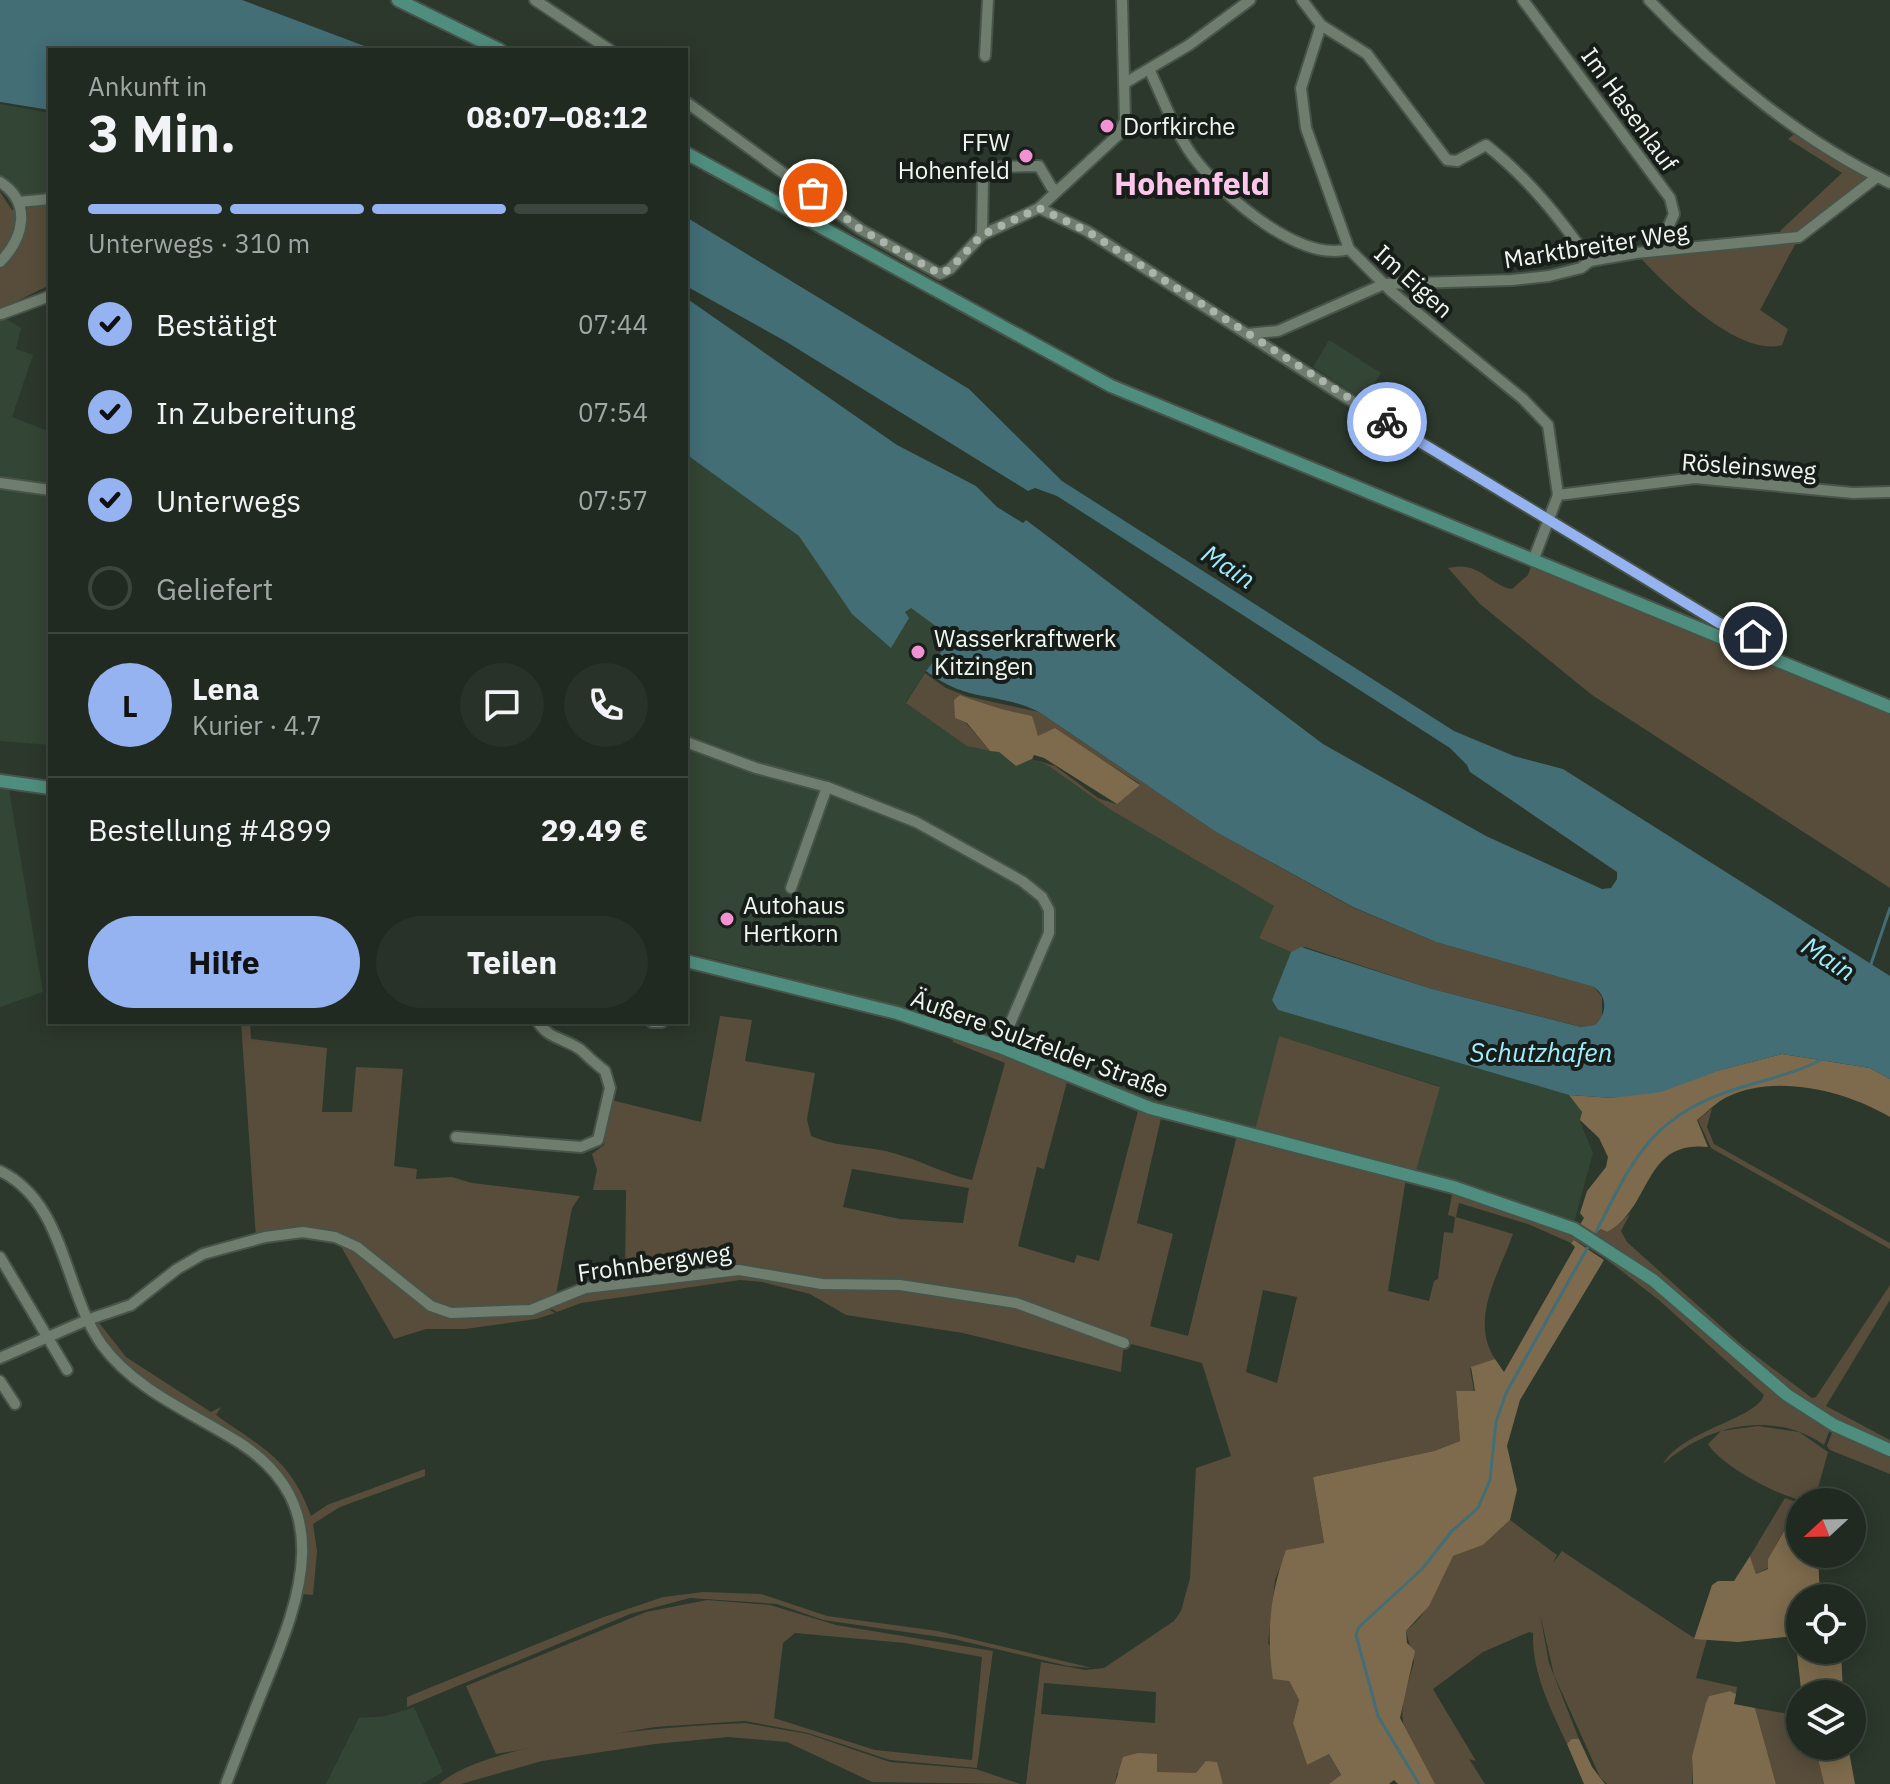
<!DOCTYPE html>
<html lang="de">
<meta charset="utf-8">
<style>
:root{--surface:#202a20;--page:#283229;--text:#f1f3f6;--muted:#a2a7a5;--line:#3d463e;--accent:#95b2f1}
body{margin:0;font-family:"IBM Plex Sans",sans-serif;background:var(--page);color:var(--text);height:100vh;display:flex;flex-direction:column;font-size:30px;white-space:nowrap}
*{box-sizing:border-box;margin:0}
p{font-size:26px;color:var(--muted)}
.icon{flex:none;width:44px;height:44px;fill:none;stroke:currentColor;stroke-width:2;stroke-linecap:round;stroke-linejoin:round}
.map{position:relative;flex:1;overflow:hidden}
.drawer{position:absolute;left:48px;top:48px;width:640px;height:976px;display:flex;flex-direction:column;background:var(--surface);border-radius:0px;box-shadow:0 4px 20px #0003,0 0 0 2px var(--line)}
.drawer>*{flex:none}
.needle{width:52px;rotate:248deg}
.buttons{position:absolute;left:1786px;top:1488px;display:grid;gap:16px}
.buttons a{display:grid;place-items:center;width:80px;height:80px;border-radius:50%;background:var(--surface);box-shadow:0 4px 20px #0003,0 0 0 2px var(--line);font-size:40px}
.pin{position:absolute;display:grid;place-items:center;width:68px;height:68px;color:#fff;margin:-34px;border:4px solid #fff;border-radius:50%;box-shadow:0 2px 8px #0007}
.courier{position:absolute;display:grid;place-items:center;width:80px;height:80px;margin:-40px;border:6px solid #95b2f1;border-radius:50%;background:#fff;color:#222;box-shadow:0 2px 10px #0007}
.headline em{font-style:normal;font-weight:700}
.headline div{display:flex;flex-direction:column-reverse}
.headline{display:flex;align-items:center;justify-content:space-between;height:136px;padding:0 40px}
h1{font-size:52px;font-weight:700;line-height:60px}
.bar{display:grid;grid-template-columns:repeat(4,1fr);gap:12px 8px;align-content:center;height:96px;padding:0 40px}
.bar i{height:10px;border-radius:6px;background:var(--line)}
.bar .active{background:var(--accent)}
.bar p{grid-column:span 4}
.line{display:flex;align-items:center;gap:20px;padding:0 40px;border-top:2px solid var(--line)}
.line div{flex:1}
.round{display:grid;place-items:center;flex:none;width:84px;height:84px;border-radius:42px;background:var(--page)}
ol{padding:0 40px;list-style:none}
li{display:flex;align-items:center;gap:24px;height:88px}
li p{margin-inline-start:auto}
li .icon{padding:8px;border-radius:50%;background:var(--accent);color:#111;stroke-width:4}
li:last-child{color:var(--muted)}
li i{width:44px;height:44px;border:4px solid var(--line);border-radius:50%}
.action{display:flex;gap:16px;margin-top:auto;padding:16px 40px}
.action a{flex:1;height:92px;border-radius:48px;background:var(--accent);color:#111;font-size:32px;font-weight:700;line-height:92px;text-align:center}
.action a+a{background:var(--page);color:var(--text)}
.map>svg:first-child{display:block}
.built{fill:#334534}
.green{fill:#584d3b;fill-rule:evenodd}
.forest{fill:#7e6b4d}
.water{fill:#436e76}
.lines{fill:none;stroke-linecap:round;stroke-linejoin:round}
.stream{stroke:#436e76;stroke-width:3}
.minor-casing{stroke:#485349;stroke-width:14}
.major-casing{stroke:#485349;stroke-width:16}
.minor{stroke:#6e7d6e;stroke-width:10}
.major{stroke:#4f8e7e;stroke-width:12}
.done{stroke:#aab4aa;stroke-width:8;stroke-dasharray:0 14.4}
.route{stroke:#95b2f1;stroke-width:10}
.poi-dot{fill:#f391d5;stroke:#171d18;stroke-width:3}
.labels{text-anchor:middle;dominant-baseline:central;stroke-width:8;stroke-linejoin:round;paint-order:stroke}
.street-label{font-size:24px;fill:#eff7ef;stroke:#171d18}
.poi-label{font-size:24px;fill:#eff7ef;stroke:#171d18;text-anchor:start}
.water-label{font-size:26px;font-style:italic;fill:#a0edfe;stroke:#171d18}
.district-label{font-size:32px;font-weight:bold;fill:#fec6eb;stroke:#171d18}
</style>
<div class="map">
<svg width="1890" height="1784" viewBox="0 0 1890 1784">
<rect width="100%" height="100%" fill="#2b382b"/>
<g class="built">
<path d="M0 104 50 113V195L22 198 0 178Z"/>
<path d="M0 315 21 328 16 349 33 355 12 417 48 431 50 426V745L0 741Z"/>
<path d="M1329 340 1381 373 1364 400 1313 367Z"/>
<path d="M686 446 957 639 926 671 906 702 974 748 999 752 1016 766 1032 759 1047 765 1111 810 1274 906 1259 938 1291 952 1272 1000 1278 1010 1569 1095 1582 1112 1580 1121 1593 1153 1573 1226 1522 1205 1415 1174 1439 1086 1279 1036 1254 1134 1162 1108 1057 1064 779 975 686 952Z"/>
<path d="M0 788 9 789 43 992 0 1007Z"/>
<path d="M414 1707 443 1772 422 1784H326L359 1718 386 1716Z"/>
</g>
<g class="green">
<path d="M1801 129 1877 177 1799 237 1760 310 1788 329 1782 345C1739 358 1664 284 1636 253L1788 239 1780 231 1842 173 1788 139Z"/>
<path d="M0 192 12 210 50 205V285L0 309Z"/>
<path d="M1533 561 1890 707V888L1592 695 1480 604 1448 568C1480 560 1487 584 1512 589L1528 575Z"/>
<path d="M925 673 946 688 966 696 1039 712 1216 832 1352 907 1436 942 1594 987 1602 997V1018L1595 1025 1582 1027 1432 989 1305 947 1291 952 1259 938 1274 906 1111 810 1047 765 1032 759 1055 766 1098 798 1116 804 1140 784 1055 729 1038 737 1016 713C998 712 977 702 960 695L955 718 966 723 990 751 967 746 906 703Z"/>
<path d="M720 1016 752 1020 745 1061 815 1073 807 1119 811 1136C838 1148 865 1145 893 1153 920 1160 944 1174 972 1180L1005 1063 953 1042V1033L1068 1078 1044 1169 1037 1167 1018 1246 1074 1263 1077 1255 1099 1261 1139 1107 1162 1114 1137 1223 1173 1234 1150 1326 1188 1336 1237 1135 1406 1178 1388 1291 1429 1301 1434 1281 1438 1279 1444 1232 1453 1233 1455 1217 1448 1215 1453 1190 1573 1230 1635 1268 1830 1429 1824 1445C1772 1409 1707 1425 1663 1464 1684 1429 1755 1420 1764 1395L1660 1301 1601 1255 1574 1240 1571 1243 1528 1224 1459 1203 1456 1217 1513 1234C1499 1274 1469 1319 1495 1359L1470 1368 1474 1391 1456 1392 1460 1441 1434 1451 1313 1477 1324 1544 1287 1550 1275 1580 1268 1643 1299 1700 1293 1723 1307 1765 1329 1754 1341 1776 1329 1784H1223L1216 1762 1196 1773H1117L1115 1784H1026L1041 1662 1085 1670 1104 1668 1174 1621 1181 1611 1190 1578 1196 1468 1231 1456 1202 1363 1124 1342 1121 1372 963 1333 846 1315 810 1294 762 1282 740 1280 581 1303 557 1312 546 1306 577 1291 625 1284 626 1190H593L597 1170 592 1154 604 1145 611 1100 701 1122ZM852 1169 969 1188 963 1223 900 1219 843 1207ZM1263 1290 1297 1297 1277 1383 1246 1372ZM1044 1683 1156 1692 1155 1723 1041 1714Z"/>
<path d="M241 1022H250L251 1039 327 1048 322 1112H352L356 1067 403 1069 394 1166 417 1169 416 1179 452 1177 472 1183 580 1196 572 1208 555 1300 545 1307 555 1313 536 1319 465 1329H426L394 1339 335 1236 256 1238Z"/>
<path d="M1279 1036 1440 1087 1415 1174 1254 1134Z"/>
<path d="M1712 1108 1707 1127 1714 1144 1890 1243V1249L1711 1148 1698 1120Z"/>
<path d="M1630 1214 1621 1231 1627 1242 1743 1346 1812 1398 1816 1397 1890 1285V1300L1826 1406 1890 1440V1447L1804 1404 1592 1236 1601 1229 1607 1232Z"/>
<path d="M96 1319 126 1357 211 1412 221 1407 216 1415C262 1448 290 1458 311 1516L327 1505 425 1469V1476L340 1507 313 1524 317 1551 313 1595 301 1594 306 1544 276 1470 138 1378 108 1349 92 1321Z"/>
<path d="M1758 1426 1799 1432 1828 1452 1814 1502C1787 1502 1722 1467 1708 1444L1721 1431Z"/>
<path d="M1833 1430 1890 1452V1474L1830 1450 1827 1446Z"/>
<path d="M1785 1498 1799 1503 1768 1559V1568L1756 1574 1750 1556Z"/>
<path d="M1510 1520 1557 1555 1553 1563 1562 1551 1694 1638 1707 1639 1696 1678 1737 1687 1736 1694 1730 1691 1709 1696 1692 1756V1784H1607L1600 1777 1554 1675 1540 1614 1549 1663 1579 1739 1567 1744C1550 1707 1532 1673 1533 1633L1529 1632 1483 1652 1433 1689 1476 1761 1469 1759 1485 1784H1435L1430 1778C1397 1719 1396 1725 1414 1662L1406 1631C1435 1608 1434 1584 1453 1556L1483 1545Z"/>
<path d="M703 1592 761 1594 827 1616 938 1631 1092 1668 1068 1666 954 1639 823 1620 777 1604 690 1598 630 1614 407 1707V1697L601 1618 663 1597Z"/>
<path d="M707 1600 770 1605 836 1625 993 1651 977 1768 890 1760 808 1733 745 1721 655 1727 496 1754 466 1686 646 1612ZM795 1633 905 1643 982 1657 972 1760 875 1750 774 1718 783 1643Z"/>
<path d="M1755 1708 1800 1716V1746H1815L1824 1784H1776Z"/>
<path d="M745 1723 808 1734 890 1762 976 1769 1020 1784 872 1782 787 1742 728 1737 655 1744 542 1761 461 1784H439C490 1739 674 1726 745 1723Z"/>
</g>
<g class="forest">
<path d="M960 695C985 705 1007 711 1032 716L1038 736 1055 728 1140 785 1117 804 1044 758 1034 755 1032 759 1016 766 999 752 990 751 967 723 955 718 954 700Z"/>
<path d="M1782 1054 1870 1068 1890 1079V1117C1846 1091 1776 1073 1727 1097 1716 1102 1706 1113 1697 1120L1708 1147C1642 1140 1653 1207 1607 1232L1601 1229 1592 1236 1578 1228 1584 1218 1580 1213 1587 1191 1606 1167 1608 1157 1599 1138 1580 1120 1582 1112 1569 1095 1613 1098Z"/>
<path d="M1574 1240 1604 1260 1520 1400 1507 1446 1517 1490 1510 1520 1483 1545 1453 1556 1429 1606 1406 1631 1407 1643 1415 1651 1400 1718 1435 1784H1398L1394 1780 1389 1784H1329L1341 1775 1329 1754 1307 1765 1293 1723 1299 1700 1289 1681 1273 1679C1266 1633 1270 1594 1286 1550L1324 1543 1313 1477 1434 1451 1460 1441 1456 1391H1475L1471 1367 1495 1359 1504 1372 1575 1247 1571 1243Z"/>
<path d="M1800 1503V1554H1818L1820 1598H1800V1650H1841L1843 1694H1805L1801 1689 1795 1636 1738 1642 1694 1639 1712 1585 1718 1581H1734L1750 1556 1756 1574 1768 1569V1559Z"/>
<path d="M1730 1691 1736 1694 1734 1704 1755 1708 1776 1784H1693L1692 1756 1706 1703 1709 1696Z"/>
<path d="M1572 1739H1579L1592 1767 1605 1784H1584L1567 1744Z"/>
<path d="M1815 1746H1848L1855 1784H1824Z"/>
<path d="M1138 1753 1157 1754V1772L1196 1773 1206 1761 1217 1762 1223 1784H1115L1123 1757Z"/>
</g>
<g class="water">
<path d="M0 0H242L375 50H50V110L0 102Z"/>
<path d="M686 217 969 389 1062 481 1454 731 1514 756 1563 769 1890 976V1079L1870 1068 1782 1054 1721 1070 1661 1092 1613 1098 1569 1095 1278 1010 1272 1000 1291 952 1301 947 1432 989 1581 1027 1595 1025C1607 1014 1608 997 1594 987L1436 942 1353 907 1216 832 1039 712C997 691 969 704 926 671L952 638 911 608 905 612 909 618 891 648 852 614 799 536 686 454V298L897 445 976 486 997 507 1023 523 1026 520 1323 744 1486 836 1602 889 1611 888 1617 879V872L1470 772 1467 765 1450 748 1057 496 1035 488 1028 491 785 341 686 286Z"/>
</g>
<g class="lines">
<g class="stream">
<path d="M1871 964 1890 908"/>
<path d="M1596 1232C1635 1155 1653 1114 1742 1087 1769 1079 1798 1072 1823 1059"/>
<path d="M1419 1784 1378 1716 1356 1635 1359 1627 1422 1569 1452 1531 1478 1508 1490 1480 1496 1422 1506 1393 1589 1245"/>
</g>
<g class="minor-casing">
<g id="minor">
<path d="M535 0 610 50"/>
<path d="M1302 0 1321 25 1301 88 1306 128 1349 249 1392 292 1523 399 1548 425 1558 495 1533 561"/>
<path d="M1523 0 1670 198 1674 214 1658 250"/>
<path d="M1649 0C1717 71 1801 141 1890 183"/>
<path d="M1321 25 1367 54 1447 160 1457 161 1486 145C1528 178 1559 217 1590 261"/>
<path d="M985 56 988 0"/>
<path d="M1150 71C1164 101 1177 138 1199 164 1227 198 1300 263 1349 249"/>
<path d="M1125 83 1189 45 1250 0"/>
<path d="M686 102 860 229 940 274 950 269 982 235 1039 208 1118 135 1125 120 1122 0"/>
<path d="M0 182C33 203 23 239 0 262"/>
<path d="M19 202 50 199"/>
<path d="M1039 208 1087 231 1337 392 1719 623 1753 636"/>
<path d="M982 235 983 180 993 167 1039 166 1052 188 1057 190"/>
<path d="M1 314 50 296"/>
<path d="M1247 334 1278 331 1384 284 1512 280 1549 276 1581 268 1590 261 1636 253 1799 237 1877 177"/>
<path d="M0 483 50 490"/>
<path d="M1558 495 1695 478 1853 493 1890 492"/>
<path d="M686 742 756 768 827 787 916 822 1022 881 1042 897 1049 910V933L1000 1047"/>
<path d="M791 888 827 787"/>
<path d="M652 1022H662"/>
<path d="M456 1137 581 1147 598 1140 610 1088 605 1071C596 1064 589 1058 581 1050 567 1039 548 1039 538 1022"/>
<path d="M0 1171C66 1203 63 1290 102 1345 136 1391 193 1413 240 1443 336 1505 301 1597 266 1682 252 1716 239 1750 226 1784"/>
<path d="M0 1257 67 1370"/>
<path d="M0 1358 87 1320 131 1305 177 1269 203 1254 265 1237 303 1232 335 1237 357 1247 431 1306 451 1313 531 1310 585 1288 739 1270 822 1284 900 1285 1016 1303 1124 1343"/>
<path d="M0 1381 15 1404"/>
</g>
</g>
<g class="major-casing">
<g id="major">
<path d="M398 0 500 50"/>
<path d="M686 153 1111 386 1890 707"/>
<path d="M0 781 50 788"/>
<path d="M686 961 897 1013 1000 1047 1150 1108 1453 1187 1574 1229 1653 1280 1787 1395 1834 1425 1890 1450"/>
</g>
</g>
<use href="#minor" class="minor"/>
<use href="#major" class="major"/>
</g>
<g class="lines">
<path class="done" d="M813 193 860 229 940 274 950 269 982 235 1039 208 1087 231 1387 422"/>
<path class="route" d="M1387 422 1719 623 1753 636"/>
</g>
<g class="poi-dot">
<circle cx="1107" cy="126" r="8"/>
<circle cx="1026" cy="156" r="8"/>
<circle cx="918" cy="652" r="8"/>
<circle cx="727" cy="919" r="8"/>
</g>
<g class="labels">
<g class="street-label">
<text transform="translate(1630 109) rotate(54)">Im Hasenlauf</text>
<text transform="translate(1596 245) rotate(-9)">Marktbreiter Weg</text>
<text transform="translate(1414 281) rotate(42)">Im Eigen</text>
<text transform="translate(1749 466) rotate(4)">Rösleinsweg</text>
<text transform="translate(1040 1043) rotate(20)">Äußere Sulzfelder Straße</text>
<text transform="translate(654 1262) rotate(-8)">Frohnbergweg</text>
</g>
<g class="poi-label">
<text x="1123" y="126">Dorfkirche</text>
<text x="1010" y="142" text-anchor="end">FFW<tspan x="1010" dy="28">Hohenfeld</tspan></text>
<text x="934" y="638">Wasserkraftwerk<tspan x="934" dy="28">Kitzingen</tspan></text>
<text x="743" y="905">Autohaus<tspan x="743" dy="28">Hertkorn</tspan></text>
</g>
<g class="water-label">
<text transform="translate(1229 566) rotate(33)">Main</text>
<text transform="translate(1829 958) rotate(33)">Main</text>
<text x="1541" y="1052">Schutzhafen</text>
</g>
<g class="district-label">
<text x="1192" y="183">Hohenfeld</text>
</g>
</g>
</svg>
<div class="buttons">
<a><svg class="needle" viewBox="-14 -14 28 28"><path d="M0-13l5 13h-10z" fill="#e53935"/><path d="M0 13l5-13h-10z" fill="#a2a7a5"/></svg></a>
<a><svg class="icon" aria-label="locate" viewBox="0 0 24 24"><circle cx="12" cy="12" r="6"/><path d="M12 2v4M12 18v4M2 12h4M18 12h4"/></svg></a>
<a><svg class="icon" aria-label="layers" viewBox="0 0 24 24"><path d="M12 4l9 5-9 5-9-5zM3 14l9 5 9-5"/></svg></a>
</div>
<div class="pin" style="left:813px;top:193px;background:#ea580c"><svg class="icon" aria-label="bag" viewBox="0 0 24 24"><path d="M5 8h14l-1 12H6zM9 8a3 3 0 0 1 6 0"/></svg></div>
<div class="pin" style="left:1753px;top:636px;background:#1f2937"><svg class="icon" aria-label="home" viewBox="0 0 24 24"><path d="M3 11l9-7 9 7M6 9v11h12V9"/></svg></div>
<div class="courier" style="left:1387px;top:422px"><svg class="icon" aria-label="bike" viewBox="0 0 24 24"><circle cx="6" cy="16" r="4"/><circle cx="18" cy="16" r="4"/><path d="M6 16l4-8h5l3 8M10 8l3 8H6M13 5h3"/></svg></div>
<section class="drawer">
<div class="headline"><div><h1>3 Min.</h1><p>Ankunft in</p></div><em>08:07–08:12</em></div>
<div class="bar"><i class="active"></i><i class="active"></i><i class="active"></i><i></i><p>Unterwegs · 310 m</p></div>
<ol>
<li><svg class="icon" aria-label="check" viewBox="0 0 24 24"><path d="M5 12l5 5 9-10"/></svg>Bestätigt<p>07:44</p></li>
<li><svg class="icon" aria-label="check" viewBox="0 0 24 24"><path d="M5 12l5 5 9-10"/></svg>In Zubereitung<p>07:54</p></li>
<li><svg class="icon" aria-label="check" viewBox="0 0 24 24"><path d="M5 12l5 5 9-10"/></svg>Unterwegs<p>07:57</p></li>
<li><i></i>Geliefert</li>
</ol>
<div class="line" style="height:144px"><b class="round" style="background:var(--accent);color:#111">L</b><div><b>Lena</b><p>Kurier · 4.7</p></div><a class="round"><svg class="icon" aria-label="chat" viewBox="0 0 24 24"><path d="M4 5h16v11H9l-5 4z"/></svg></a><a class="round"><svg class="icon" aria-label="phone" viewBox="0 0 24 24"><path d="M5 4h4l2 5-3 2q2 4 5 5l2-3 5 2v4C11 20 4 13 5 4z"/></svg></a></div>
<div class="line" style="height:104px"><div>Bestellung #4899</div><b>29.49 €</b></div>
<div class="action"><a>Hilfe</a><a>Teilen</a></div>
</section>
</div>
